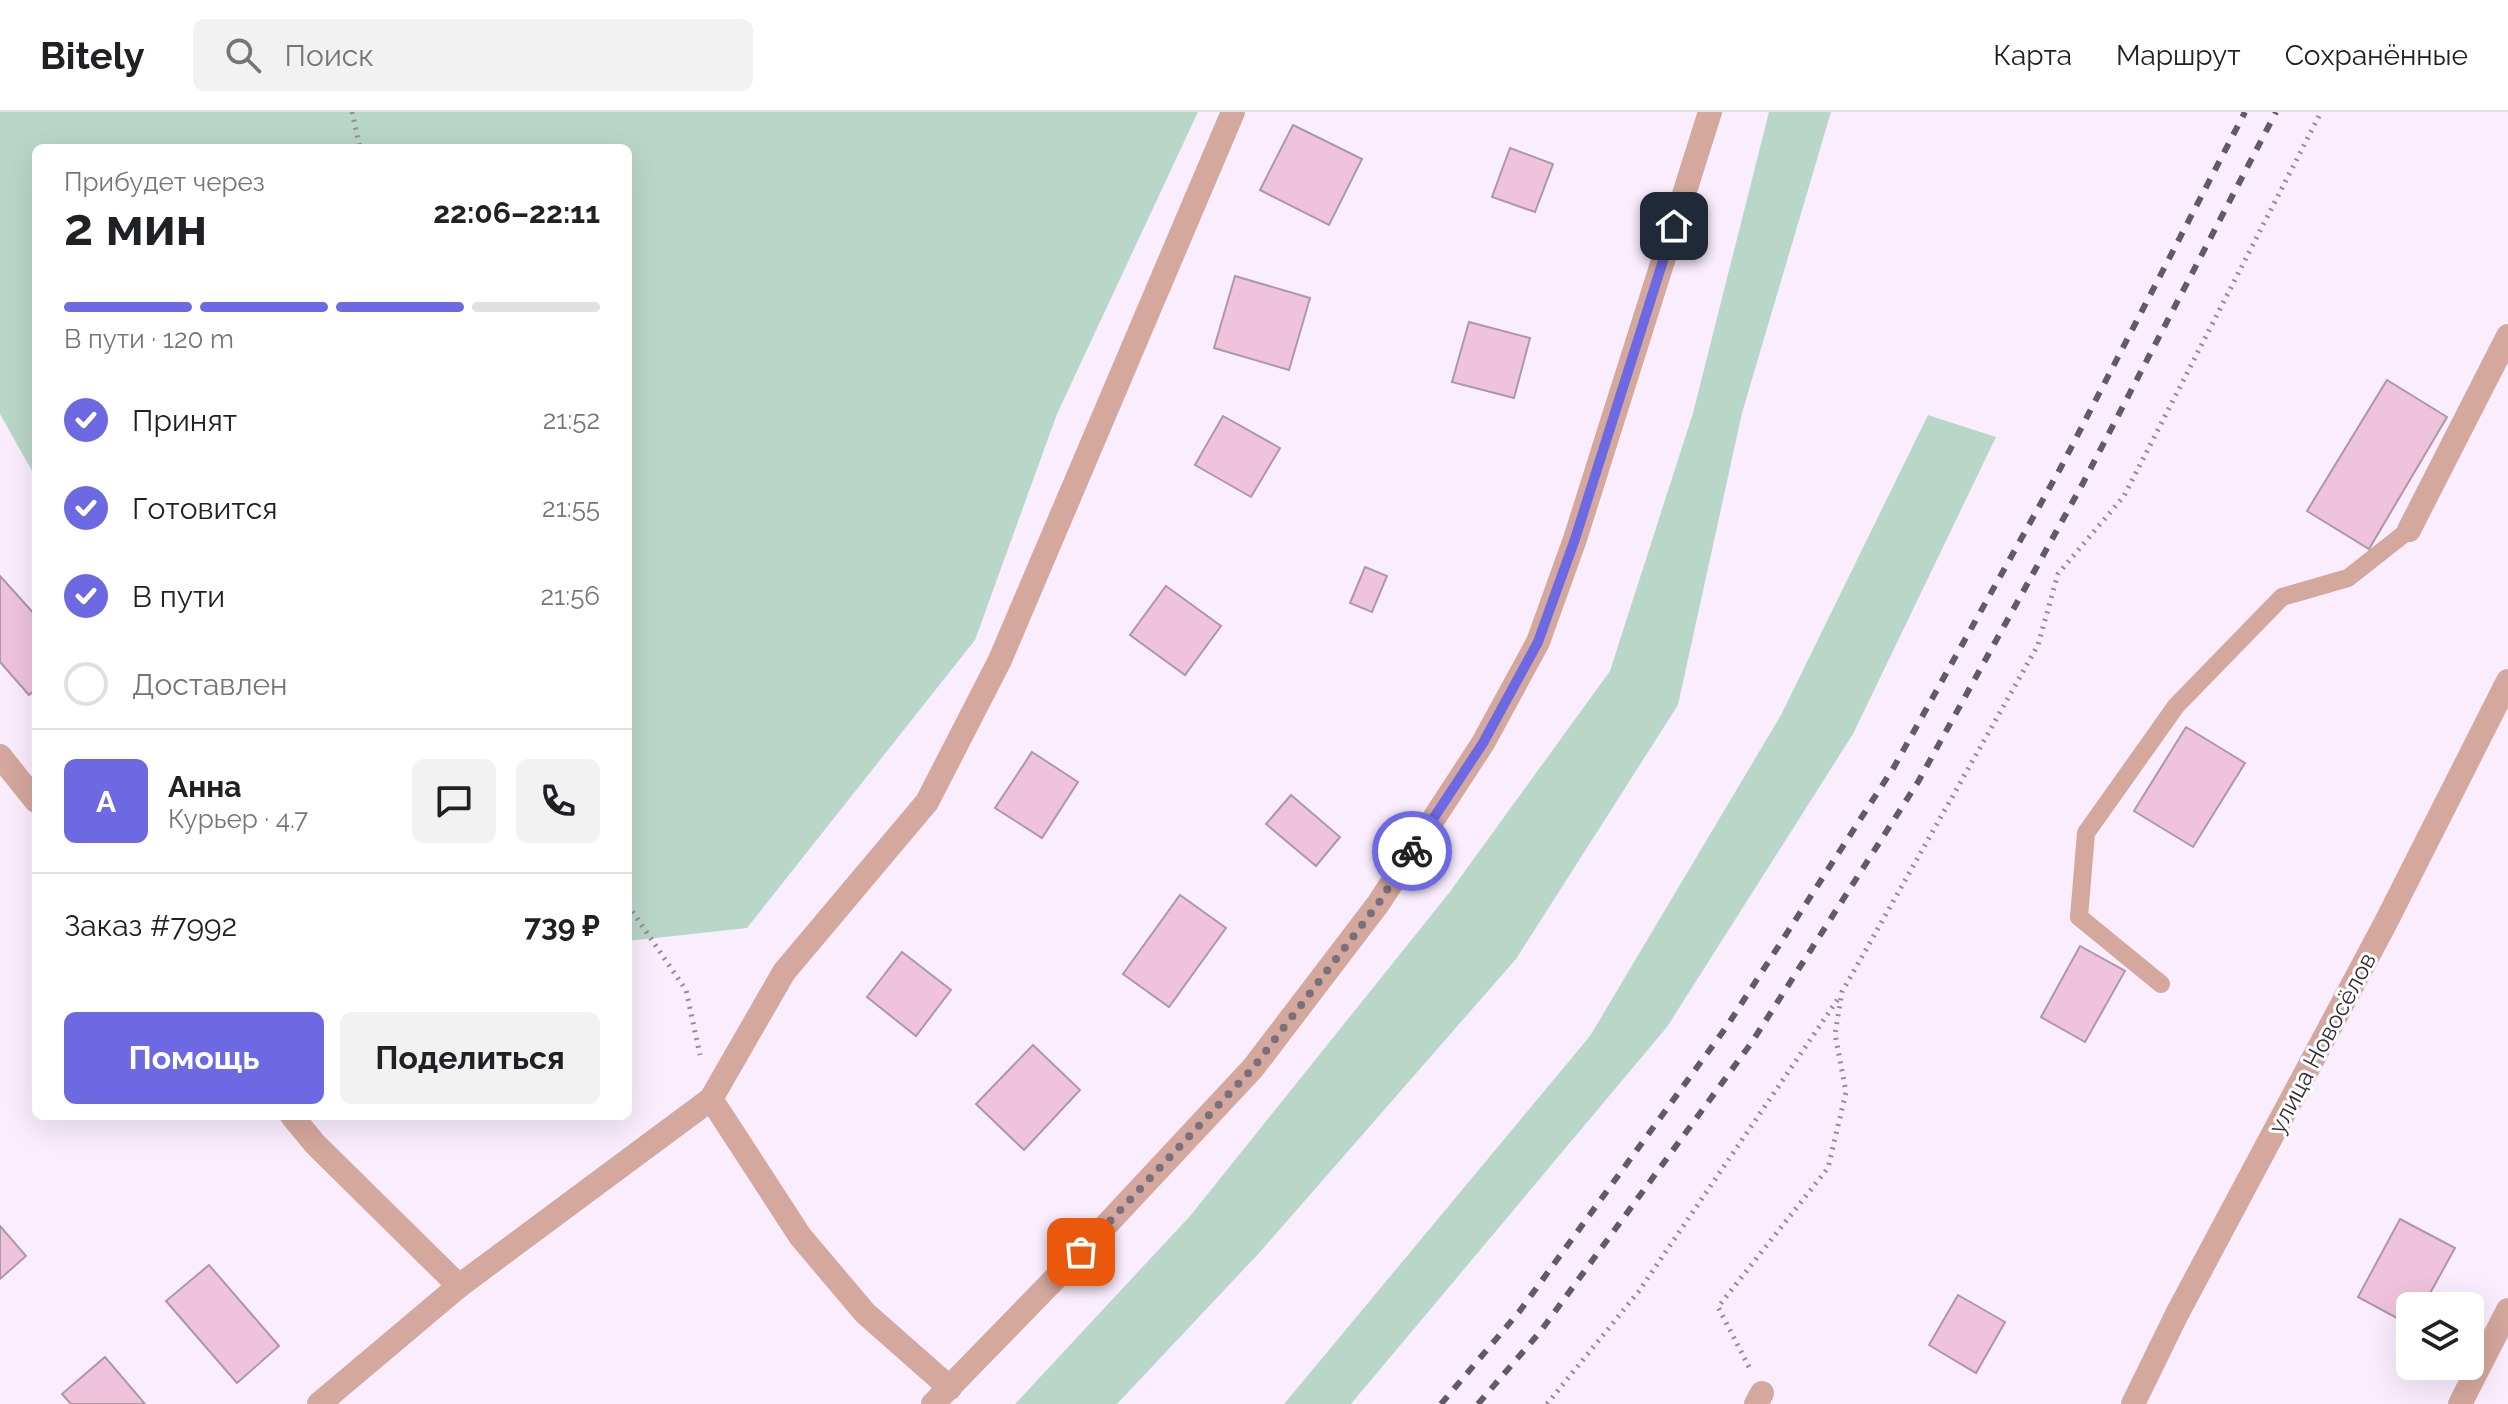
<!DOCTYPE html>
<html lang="ru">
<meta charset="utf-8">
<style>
:root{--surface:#fff;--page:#f2f2f2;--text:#202124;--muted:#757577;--line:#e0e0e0;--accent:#6c69e3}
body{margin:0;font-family:Raleway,sans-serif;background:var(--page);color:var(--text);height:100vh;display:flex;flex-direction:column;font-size:30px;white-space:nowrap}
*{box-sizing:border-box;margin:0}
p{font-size:26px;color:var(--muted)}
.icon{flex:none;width:44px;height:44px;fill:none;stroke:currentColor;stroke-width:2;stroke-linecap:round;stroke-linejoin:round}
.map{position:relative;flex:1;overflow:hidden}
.side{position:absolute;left:32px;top:32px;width:600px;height:976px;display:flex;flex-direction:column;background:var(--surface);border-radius:12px;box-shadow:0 8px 32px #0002}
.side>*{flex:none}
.buttons{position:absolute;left:2396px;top:1180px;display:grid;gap:16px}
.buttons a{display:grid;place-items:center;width:88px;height:88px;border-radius:12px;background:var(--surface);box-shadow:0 8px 32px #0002;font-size:40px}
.pin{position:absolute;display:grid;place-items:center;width:68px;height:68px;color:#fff;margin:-34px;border-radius:16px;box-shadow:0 4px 12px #0006}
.courier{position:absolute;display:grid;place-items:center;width:80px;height:80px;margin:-40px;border:6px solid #6c69e3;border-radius:50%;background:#fff;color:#222;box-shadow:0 2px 10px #0007}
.summary em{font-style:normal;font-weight:700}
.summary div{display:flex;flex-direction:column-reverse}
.summary{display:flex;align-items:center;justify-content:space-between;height:136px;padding:0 32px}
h1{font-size:52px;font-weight:700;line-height:60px}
.bar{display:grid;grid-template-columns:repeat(4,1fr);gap:12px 8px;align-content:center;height:96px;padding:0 32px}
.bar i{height:10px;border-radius:6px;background:var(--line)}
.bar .selected{background:var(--accent)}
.bar p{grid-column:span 4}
.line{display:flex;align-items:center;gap:20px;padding:0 32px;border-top:2px solid var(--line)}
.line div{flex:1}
.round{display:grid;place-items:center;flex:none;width:84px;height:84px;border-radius:12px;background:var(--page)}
ol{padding:0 32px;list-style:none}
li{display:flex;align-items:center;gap:24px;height:88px}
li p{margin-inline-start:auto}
li .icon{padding:8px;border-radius:50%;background:var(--accent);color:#fff;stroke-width:4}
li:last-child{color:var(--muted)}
li i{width:44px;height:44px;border:4px solid var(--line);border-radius:50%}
.primary-button{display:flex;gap:16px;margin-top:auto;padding:16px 32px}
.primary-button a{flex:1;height:92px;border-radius:12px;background:var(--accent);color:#fff;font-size:32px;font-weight:700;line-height:92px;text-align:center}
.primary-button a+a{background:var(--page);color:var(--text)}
header{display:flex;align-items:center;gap:48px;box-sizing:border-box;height:112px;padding:0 40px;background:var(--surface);border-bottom:2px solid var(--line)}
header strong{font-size:38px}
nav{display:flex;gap:44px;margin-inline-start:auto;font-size:28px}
.search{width:560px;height:72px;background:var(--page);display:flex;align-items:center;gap:20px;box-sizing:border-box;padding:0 28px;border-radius:12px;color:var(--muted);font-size:30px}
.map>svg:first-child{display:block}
.green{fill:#b9d7c9}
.building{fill:#f0c3dd;stroke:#ad98a4;stroke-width:2}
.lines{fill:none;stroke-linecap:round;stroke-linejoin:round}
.path{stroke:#948c97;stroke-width:5;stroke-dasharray:2 6;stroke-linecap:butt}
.lane{stroke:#d4a89c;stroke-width:18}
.street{stroke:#d4a89c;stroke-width:24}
.rail{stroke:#615b64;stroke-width:6;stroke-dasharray:10 10;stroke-linecap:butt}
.done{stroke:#78717b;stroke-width:8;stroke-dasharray:0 14.4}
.route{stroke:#6c69e3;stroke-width:10}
.labels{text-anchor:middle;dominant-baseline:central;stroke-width:6;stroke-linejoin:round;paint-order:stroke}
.street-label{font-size:24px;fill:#322d34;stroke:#fff}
</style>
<header>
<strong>Bitely</strong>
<div class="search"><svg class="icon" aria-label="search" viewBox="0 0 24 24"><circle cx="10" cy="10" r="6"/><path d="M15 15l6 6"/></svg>Поиск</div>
<nav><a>Карта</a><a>Маршрут</a><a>Сохранённые</a></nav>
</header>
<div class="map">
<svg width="2508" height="1292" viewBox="0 0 2508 1292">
<rect width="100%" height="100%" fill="#faeefe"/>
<g class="green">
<path d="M0 0H1198L1057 302 975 528 747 816 628 829V36H36V366L0 302Z"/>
<path d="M1769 0H1831L1742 301 1678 593 1516 847 1260 1140 1117 1292H1015L1190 1104 1449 781 1610 559 1693 301Z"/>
<path d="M1928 303 1996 325 1853 622 1667 915 1351 1292H1284L1590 924 1781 603Z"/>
</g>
<g class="building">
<path d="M1293 13 1362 47 1329 113 1260 78Z"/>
<path d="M1510 36 1553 52 1535 100 1492 85Z"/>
<path d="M1235 164 1310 186 1289 258 1214 236Z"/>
<path d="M1469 210 1530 226 1514 286 1452 270Z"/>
<path d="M2387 268 2447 305 2369 437 2307 399Z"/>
<path d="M1223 304 1280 336 1251 385 1195 353Z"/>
<path d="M1365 455 1387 464 1372 500 1350 491Z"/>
<path d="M0 464 36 504V577L29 583 0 550Z"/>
<path d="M1166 474 1221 514 1185 563 1130 523Z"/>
<path d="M2186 615 2245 651 2193 735 2134 699Z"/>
<path d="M1032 640 1078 670 1042 726 995 696Z"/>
<path d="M1291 683 1340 725 1316 754 1266 712Z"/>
<path d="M1180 783 1226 816 1169 895 1123 862Z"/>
<path d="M2080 834 2125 859 2085 930 2041 905Z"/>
<path d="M902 840 951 878 916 924 867 885Z"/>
<path d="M1033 933 1080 978 1024 1038 976 992Z"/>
<path d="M2400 1107 2455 1136 2423 1194H2410V1213L2358 1185Z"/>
<path d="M0 1114 26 1144 0 1167Z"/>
<path d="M209 1153 279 1234 237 1271 166 1189Z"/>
<path d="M1958 1183 2005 1210 1976 1261 1929 1233Z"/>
<path d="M105 1245 145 1292H71L62 1282Z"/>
</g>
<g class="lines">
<g class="path">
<path d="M352 0 360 36"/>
<path d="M628 793 686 878 700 943"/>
<path d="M1749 1255 1718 1195 1828 1056 1846 980 1835 922 1842 880 2038 533 2058 462 2124 384 2321 0"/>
<path d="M1547 1292 1639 1179 1840 884"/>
</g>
<path class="lane" d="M2161 872 2079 805 2086 721 2176 594 2282 485 2348 466 2409 418"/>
<g class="street">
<path d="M2409 418 2508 224"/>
<path d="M0 644 36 689"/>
<path d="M711 987 784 860 927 690 1000 548 1233 0"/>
<path d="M292 1004 315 1032 459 1174"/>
<path d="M319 1292 459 1174 711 987 800 1124 865 1201 950 1276"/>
<path d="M933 1292 1081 1140 1253 956 1378 792 1483 631 1538 530 1575 427 1710 0"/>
<path d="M1756 1292 1762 1281"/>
<path d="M2133 1292 2177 1202 2385 812 2508 569"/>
<path d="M2460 1292 2508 1198"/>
</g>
<g class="rail">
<path d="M1441 1292 1519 1200 1727 914 1894 655 2060 357 2245 0"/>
<path d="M1478 1292 1540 1220 1752 930 1918 670 2083 371 2276 0"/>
</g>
</g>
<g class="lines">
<path class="done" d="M1081 1140 1253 956 1378 792 1412 739"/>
<path class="route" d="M1412 739 1483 631 1538 530 1575 427 1674 114"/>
</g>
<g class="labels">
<g class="street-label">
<text transform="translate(2322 931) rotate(-62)">улица Новосёлов</text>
</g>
</g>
</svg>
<div class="buttons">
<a><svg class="icon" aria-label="layers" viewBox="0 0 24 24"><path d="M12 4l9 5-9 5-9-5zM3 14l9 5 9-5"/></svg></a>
</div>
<div class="pin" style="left:1081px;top:1140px;background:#ea580c"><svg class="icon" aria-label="bag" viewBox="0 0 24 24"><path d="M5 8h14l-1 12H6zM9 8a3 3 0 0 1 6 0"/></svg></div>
<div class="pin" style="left:1674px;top:114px;background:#1f2937"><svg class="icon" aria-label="home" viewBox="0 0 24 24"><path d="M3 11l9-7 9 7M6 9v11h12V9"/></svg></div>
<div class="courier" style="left:1412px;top:739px"><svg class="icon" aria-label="bike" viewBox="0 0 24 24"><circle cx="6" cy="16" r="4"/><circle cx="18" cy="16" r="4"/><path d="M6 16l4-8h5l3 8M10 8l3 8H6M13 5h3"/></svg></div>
<section class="side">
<div class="summary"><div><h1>2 мин</h1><p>Прибудет через</p></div><em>22:06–22:11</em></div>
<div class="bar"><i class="selected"></i><i class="selected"></i><i class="selected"></i><i></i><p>В пути · 120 m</p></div>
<ol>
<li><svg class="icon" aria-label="check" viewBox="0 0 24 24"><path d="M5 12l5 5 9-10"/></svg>Принят<p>21:52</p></li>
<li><svg class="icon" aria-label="check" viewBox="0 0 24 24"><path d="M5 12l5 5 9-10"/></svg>Готовится<p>21:55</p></li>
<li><svg class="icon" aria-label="check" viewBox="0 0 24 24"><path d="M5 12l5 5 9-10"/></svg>В пути<p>21:56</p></li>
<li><i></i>Доставлен</li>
</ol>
<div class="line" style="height:144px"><b class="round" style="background:var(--accent);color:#fff">А</b><div><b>Анна</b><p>Курьер · 4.7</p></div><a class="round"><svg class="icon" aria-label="chat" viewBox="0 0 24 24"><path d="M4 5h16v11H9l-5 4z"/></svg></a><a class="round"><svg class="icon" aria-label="phone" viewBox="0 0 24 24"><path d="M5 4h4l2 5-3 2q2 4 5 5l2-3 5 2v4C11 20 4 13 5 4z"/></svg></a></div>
<div class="line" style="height:104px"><div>Заказ #7992</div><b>739 ₽</b></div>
<div class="primary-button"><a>Помощь</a><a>Поделиться</a></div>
</section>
</div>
